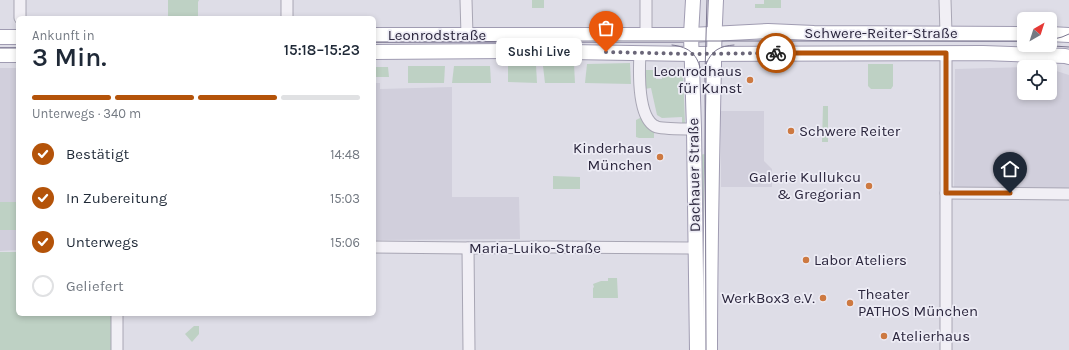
<!DOCTYPE html>
<html lang="de">
<meta charset="utf-8">
<style>
:root{--surface:#fff;--page:#f6f6f7;--text:#1f2937;--muted:#747a83;--line:#e0e1e3;--accent:#b45309}
body{margin:0;font-family:Karla,sans-serif;background:var(--page);color:var(--text);height:100vh;display:flex;flex-direction:column;font-size:15px;white-space:nowrap}
*{box-sizing:border-box;margin:0}
p{font-size:13px;color:var(--muted)}
.icon{flex:none;width:22px;height:22px;fill:none;stroke:currentColor;stroke-width:2;stroke-linecap:round;stroke-linejoin:round}
.map{position:relative;flex:1;overflow:hidden}
.panel{position:absolute;left:16px;top:16px;width:360px;height:300px;display:flex;flex-direction:column;background:var(--surface);border-radius:6px;box-shadow:0 2px 6px #0003}
.panel>*{flex:none}
.needle{width:26px;rotate:39deg}
.controls{position:absolute;left:1017px;top:12px;display:grid;gap:8px}
.controls a{display:grid;place-items:center;width:40px;height:40px;border-radius:6px;background:var(--surface);box-shadow:0 2px 6px #0003;font-size:20px}
.pin{position:absolute;display:grid;place-items:center;width:34px;height:34px;color:#fff;margin:-41px -17px;border-radius:50% 50% 50% 0;rotate:-45deg;box-shadow:0 0 4px #0007}
.pin .icon{rotate:45deg}
.courier{position:absolute;display:grid;place-items:center;width:40px;height:40px;margin:-20px;border:3px solid #b45309;border-radius:50%;background:#fff;color:#222;box-shadow:0 1px 5px #0007}
.bubble{position:absolute;height:28px;border-radius:6px;background:var(--surface);box-shadow:0 2px 6px #0003;font-size:13px;font-weight:600;line-height:28px;text-align:center}
.summary em{font-style:normal;font-weight:600}
.summary div{display:flex;flex-direction:column-reverse}
.summary{display:flex;align-items:center;justify-content:space-between;height:68px;padding:0 16px}
h1{font-size:26px;font-weight:600;line-height:30px}
.bar{display:grid;grid-template-columns:repeat(4,1fr);gap:6px 4px;align-content:center;height:48px;padding:0 16px}
.bar i{height:5px;border-radius:3px;background:var(--line)}
.bar .current{background:var(--accent)}
.bar p{grid-column:span 4}
ol{padding:0 16px;list-style:none}
li{display:flex;align-items:center;gap:12px;height:44px}
li p{margin-inline-start:auto}
li .icon{padding:4px;border-radius:50%;background:var(--accent);color:#fff;stroke-width:4}
li:last-child{color:var(--muted)}
li i{width:22px;height:22px;border:2px solid var(--line);border-radius:50%}
.map>svg:first-child{display:block}
.built{fill:#d1cfdc}
.green{fill:#bed1c4}
.lines{fill:none;stroke-linecap:round;stroke-linejoin:round}
.minor-casing{stroke:#a8a6b4;stroke-width:13}
.major-casing{stroke:#a09cb2;stroke-width:16}
.minor{stroke:#f1eff5;stroke-width:11}
.major{stroke:#fff;stroke-width:14}
.tram{stroke:#7b7690;stroke-width:1}
.done{stroke:#6a6678;stroke-width:4;stroke-dasharray:0 7.2}
.route{stroke:#b45309;stroke-width:5}
.poi-dot{fill:#cd7941;stroke:#edecf5;stroke-width:1.5}
.labels{text-anchor:middle;dominant-baseline:central;stroke-width:3.5;stroke-linejoin:round;paint-order:stroke}
.street-label{font-size:15px;fill:#2b263d;stroke:#edecf5}
.poi-label{font-size:15px;fill:#2b263d;stroke:#edecf5;text-anchor:end}
</style>
<div class="map">
<svg width="1069" height="350" viewBox="0 0 1069 350">
<rect width="100%" height="100%" fill="#dedde7"/>
<g class="built">
<path d="M1024 67V93H1050V69L1069 75V197L954 198 955 69Z"/>
<path d="M0 68H18V250L0 251Z"/>
<path d="M374 83H380V89L452 87V197H519L520 239 374 240Z"/>
<path d="M721 111H764V161L772 169V187H721Z"/>
</g>
<g class="green">
<path d="M168 0H199L198 2V16L196 18H168Z"/>
<rect x="532" y="0" width="12" height="8"/>
<path d="M764 0H781V8H755V4H764Z"/>
<path d="M630 63 631 84 585 83 587 64Z"/>
<path d="M574 64 575 83H545L543 66Z"/>
<path d="M868 64H893V86L891 89H871L868 86Z"/>
<path d="M508 65H536L537 83 508 82Z"/>
<path d="M408 66H445L444 83H408Z"/>
<path d="M454 66H490L491 83H452Z"/>
<path d="M374 67H388L389 77H374Z"/>
<path d="M662 68H679L683 72 685 124H682V117L662 118 657 115 651 88 644 89 643 70H655L656 79H662Z"/>
<path d="M707 69H708L707 350H700L699 155 705 154Z"/>
<path d="M823 106H828V142H822Z"/>
<path d="M640 118H643L654 131V138H639L636 137V120Z"/>
<path d="M553 176 580 177V189H553Z"/>
<rect x="0" y="202" width="18" height="28"/>
<path d="M0 252H18V314H112L113 350H0Z"/>
<path d="M608 278H617L618 298H593V288L594 287 593 284 601 281H608Z"/>
<path d="M194 326H199V334L192 342 185 334Z"/>
</g>
<g class="lines">
<g class="minor-casing">
<g id="minor">
<path d="M20 0V18"/>
<path d="M466 0 467 35"/>
<path d="M945 0 946 33"/>
<path d="M287 18V0"/>
<path d="M646 35V0"/>
<path d="M640 53C639 71 637 120 657 127 664 129 686 129 694 129"/>
<path d="M946 193 1069 194"/>
<path d="M374 247 468 248 549 247 689 248 695 247"/>
<path d="M468 248 469 350"/>
<path d="M117 350V314"/>
<path d="M946 350V53"/>
</g>
</g>
<g class="major-casing">
<g id="major">
<path d="M693 0 691 35 694 129 697 350"/>
<path d="M1050 34 1069 35"/>
<path d="M374 35H691L768 31 814 33 1024 34"/>
<path d="M0 37H18"/>
<path d="M374 52 504 51 693 54 983 53 1065 56 1069 57"/>
<path d="M0 55H18"/>
<path d="M710 350C710 255 712 159 714 64 714 43 715 21 716 0"/>
</g>
</g>
<use href="#minor" class="minor"/>
<use href="#major" class="major"/>
<g class="tram">
<path d="M1050 40 1062 37 1069 34"/>
<path d="M374 42 606 41H1024"/>
<path d="M672 45C690 47 698 55 701 72"/>
<path d="M1037 45 1069 47"/>
<path d="M0 48H18"/>
<path d="M706 64C712 50 720 46 734 45"/>
<path d="M706 350 705 74 707 0"/>
</g>
</g>
<g class="lines">
<path class="done" d="M606 52 691 54 776 53"/>
<path class="route" d="M776 53H946V193H1010"/>
</g>
<g class="poi-dot">
<circle cx="750" cy="80" r="4"/>
<circle cx="791" cy="131" r="4"/>
<circle cx="660" cy="157" r="4"/>
<circle cx="869" cy="186" r="4"/>
<circle cx="806" cy="260" r="4"/>
<circle cx="823" cy="298" r="4"/>
<circle cx="850" cy="303" r="4"/>
<circle cx="884" cy="336" r="4"/>
</g>
<g class="labels">
<g class="street-label">
<text x="881" y="33">Schwere-Reiter-Straße</text>
<text x="437" y="35">Leonrodstraße</text>
<text transform="translate(694 175) rotate(-91)">Dachauer Straße</text>
<text x="535" y="248">Maria-Luiko-Straße</text>
</g>
<g class="poi-label">
<text x="742" y="71">Leonrodhaus<tspan x="742" dy="17">für Kunst</tspan></text>
<text x="799" y="131" text-anchor="start">Schwere Reiter</text>
<text x="652" y="148">Kinderhaus<tspan x="652" dy="17">München</tspan></text>
<text x="861" y="177">Galerie Kullukcu<tspan x="861" dy="17">&amp; Gregorian</tspan></text>
<text x="814" y="260" text-anchor="start">Labor Ateliers</text>
<text x="858" y="294" text-anchor="start">Theater<tspan x="858" dy="17">PATHOS München</tspan></text>
<text x="815" y="298">WerkBox3 e.V.</text>
<text x="892" y="336" text-anchor="start">Atelierhaus</text>
</g>
</g>
</svg>
<div class="controls">
<a><svg class="needle" viewBox="-14 -14 28 28"><path d="M0-13l5 13h-10z" fill="#e53935"/><path d="M0 13l5-13h-10z" fill="#747a83"/></svg></a>
<a><svg class="icon" aria-label="locate" viewBox="0 0 24 24"><circle cx="12" cy="12" r="6"/><path d="M12 2v4M12 18v4M2 12h4M18 12h4"/></svg></a>
</div>
<div class="pin" style="left:606px;top:52px;background:#ea580c"><svg class="icon" aria-label="bag" viewBox="0 0 24 24"><path d="M5 8h14l-1 12H6zM9 8a3 3 0 0 1 6 0"/></svg></div>
<div class="pin" style="left:1010px;top:193px;background:#1f2937"><svg class="icon" aria-label="home" viewBox="0 0 24 24"><path d="M3 11l9-7 9 7M6 9v11h12V9"/></svg></div>
<div class="courier" style="left:776px;top:53px"><svg class="icon" aria-label="bike" viewBox="0 0 24 24"><circle cx="6" cy="16" r="4"/><circle cx="18" cy="16" r="4"/><path d="M6 16l4-8h5l3 8M10 8l3 8H6M13 5h3"/></svg></div>
<div class="bubble" style="left:496px;top:38px;width:86px">Sushi Live</div>
<section class="panel">
<div class="summary"><div><h1>3 Min.</h1><p>Ankunft in</p></div><em>15:18–15:23</em></div>
<div class="bar"><i class="current"></i><i class="current"></i><i class="current"></i><i></i><p>Unterwegs · 340 m</p></div>
<ol>
<li><svg class="icon" aria-label="check" viewBox="0 0 24 24"><path d="M5 12l5 5 9-10"/></svg>Bestätigt<p>14:48</p></li>
<li><svg class="icon" aria-label="check" viewBox="0 0 24 24"><path d="M5 12l5 5 9-10"/></svg>In Zubereitung<p>15:03</p></li>
<li><svg class="icon" aria-label="check" viewBox="0 0 24 24"><path d="M5 12l5 5 9-10"/></svg>Unterwegs<p>15:06</p></li>
<li><i></i>Geliefert</li>
</ol>
</section>
</div>
